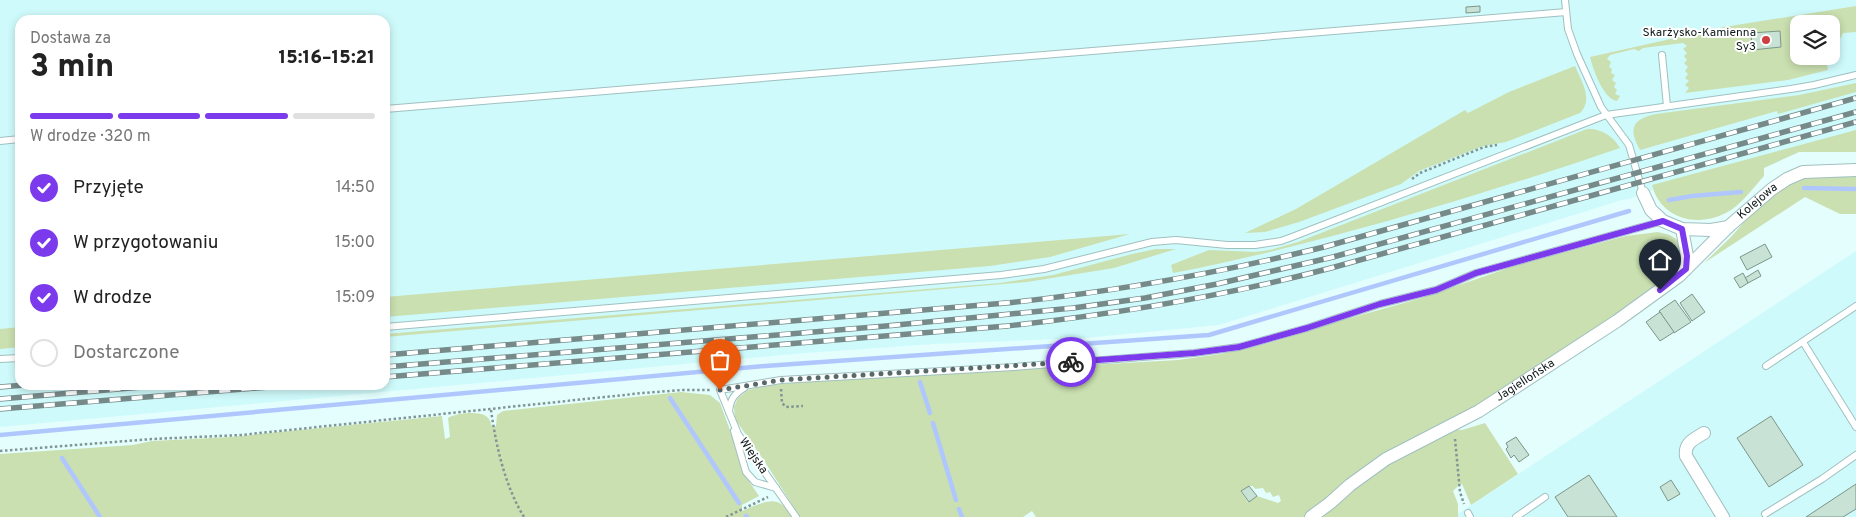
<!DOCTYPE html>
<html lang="pl">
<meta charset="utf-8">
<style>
:root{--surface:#fff;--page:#f6f6f6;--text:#222;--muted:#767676;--line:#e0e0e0;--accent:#7c3aed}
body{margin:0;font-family:Overpass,sans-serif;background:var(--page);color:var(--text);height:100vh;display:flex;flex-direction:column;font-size:19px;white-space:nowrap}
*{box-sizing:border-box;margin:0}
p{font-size:16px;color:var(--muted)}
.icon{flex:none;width:28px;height:28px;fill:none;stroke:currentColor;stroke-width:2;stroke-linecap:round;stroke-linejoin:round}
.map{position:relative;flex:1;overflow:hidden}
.drawer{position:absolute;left:15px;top:15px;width:375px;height:375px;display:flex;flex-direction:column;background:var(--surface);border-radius:15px;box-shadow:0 2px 8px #0003}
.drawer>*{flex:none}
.tools{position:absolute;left:1790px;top:15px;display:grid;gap:10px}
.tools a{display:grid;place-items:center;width:50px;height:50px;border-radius:10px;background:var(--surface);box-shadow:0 2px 8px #0003;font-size:25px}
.pin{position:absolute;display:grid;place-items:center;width:42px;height:42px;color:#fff;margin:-51px -21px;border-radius:50% 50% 50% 0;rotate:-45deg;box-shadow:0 0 5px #0007}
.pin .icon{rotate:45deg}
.courier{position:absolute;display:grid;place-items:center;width:50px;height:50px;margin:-25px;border:4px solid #7c3aed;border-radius:50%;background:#fff;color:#222;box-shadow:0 1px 6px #0007}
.overview em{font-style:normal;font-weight:800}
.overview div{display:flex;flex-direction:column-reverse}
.overview{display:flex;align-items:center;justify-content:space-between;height:85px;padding:0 15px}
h1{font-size:32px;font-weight:800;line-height:38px}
.bar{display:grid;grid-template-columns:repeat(4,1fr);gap:8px 5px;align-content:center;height:60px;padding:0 15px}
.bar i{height:6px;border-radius:4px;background:var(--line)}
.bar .active{background:var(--accent)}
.bar p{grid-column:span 4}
ol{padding:0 15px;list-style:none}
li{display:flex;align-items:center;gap:15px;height:55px}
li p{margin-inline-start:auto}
li .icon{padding:5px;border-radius:50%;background:var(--accent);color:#fff;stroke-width:4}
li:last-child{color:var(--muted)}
li i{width:28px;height:28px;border:2px solid var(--line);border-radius:50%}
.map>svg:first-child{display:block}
.built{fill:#cffafb;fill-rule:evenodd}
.green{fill:#cae0b0;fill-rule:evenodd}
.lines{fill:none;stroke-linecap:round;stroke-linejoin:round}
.stream{stroke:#b0c7fe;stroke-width:4.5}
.building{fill:#c8e3d5;stroke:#7c9588}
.service-casing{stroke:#a0c0c0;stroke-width:8}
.minor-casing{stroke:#a0c0c0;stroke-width:14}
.path{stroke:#819595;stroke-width:2.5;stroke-dasharray:2.5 2.5;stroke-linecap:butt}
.service{stroke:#fff;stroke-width:6}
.minor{stroke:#fff;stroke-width:12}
.rail-casing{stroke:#778a8a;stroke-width:5.5}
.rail{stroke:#fff;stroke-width:4;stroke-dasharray:11;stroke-linecap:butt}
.done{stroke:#58696a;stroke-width:5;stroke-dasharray:0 9}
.route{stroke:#7c3aed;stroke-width:6}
.poi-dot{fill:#ce3f41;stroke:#fff;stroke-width:2}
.labels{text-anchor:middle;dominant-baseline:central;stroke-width:4;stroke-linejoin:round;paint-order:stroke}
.poi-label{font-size:12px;fill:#0d191a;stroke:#fff;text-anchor:end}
.street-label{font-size:12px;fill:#0d191a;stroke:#fff}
</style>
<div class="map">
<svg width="1856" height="517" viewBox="0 0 1856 517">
<rect width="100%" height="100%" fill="#e4fefe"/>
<g class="built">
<path d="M0 0H1856V142L1799 152 1764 168 1649 191 1629 199 1622 200 1219 325 1085 338 934 344 806 353 0 427ZM20 20H385V385H20ZM1799 24H1831V56H1799Z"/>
<path d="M1856 251V517H1453L1517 475Z"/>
</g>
<g class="green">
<path d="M1856 6V32L1843 33 1840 39 1831 40V24H1799V56H1825L1828 70 1788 80 1685 93 1689 88 1685 85 1689 81 1685 78 1688 74 1685 71 1688 67 1684 63 1687 60 1684 56 1687 53 1683 49 1687 46 1683 43 1643 48 1639 51 1634 49 1610 55 1607 59 1611 62 1609 67 1612 69 1611 73 1615 75 1612 80 1616 83 1614 87 1617 90 1615 94 1620 96 1617 101C1603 99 1593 69 1590 57L1724 27Z"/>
<path d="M1575 66C1581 81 1594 99 1580 113L1506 142 1483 146 1419 171 1401 184 1299 222 1265 232 1245 233 1296 209 1465 110 1468 113 1509 92Z"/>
<path d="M1856 83V92L1778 114 1777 111 1640 150C1628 129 1632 119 1656 114L1799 95Z"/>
<path d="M1587 129C1601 128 1613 136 1620 148 1544 174 1468 198 1391 220 1319 240 1247 259 1173 273L1171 265 1209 250 1255 252 1270 250 1298 242Z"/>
<path d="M1856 130V152H1799L1764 168V176C1754 187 1744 201 1731 210 1702 229 1661 221 1652 185Z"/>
<path d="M1822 176H1856V214H1840L1805 197 1704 263 1731 237 1761 203 1787 185 1803 178Z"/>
<path d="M1658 232C1662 233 1669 234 1673 237 1694 250 1674 271 1663 282L1503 394 1370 463 1305 517H1036L1032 511 1023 517H800L765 462 735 419 734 407 738 398 748 390 769 385 844 379 1178 360 1221 354 1269 343 1343 320 1422 298 1514 266 1626 236ZM1249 486H1253L1255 489 1263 488 1266 493 1270 492 1273 497 1279 495 1281 501 1278 503 1257 496 1248 502 1241 492Z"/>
<path d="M1130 234 1050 257 990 266 385 317V297Z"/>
<path d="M1156 249H1176L1114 268 1027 282 385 337V334L1000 283 1053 275 1132 254Z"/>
<path d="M20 327V347L0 349V329Z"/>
<path d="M681 392 710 395 720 403 734 441 742 471 759 496 742 505V511C752 507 772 496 781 504 786 507 789 513 792 517H0V454L133 445 152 441 230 437 442 416 445 439 450 437 448 418C457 413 478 411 486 416 490 419 491 423 492 427L496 426 497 415 503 411Z"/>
<path d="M1485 423 1518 474 1471 505 1462 484H1460L1453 491 1458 504V517H1316L1374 470 1448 429 1462 430Z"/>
</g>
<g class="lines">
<g class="stream">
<path d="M1804 188 1856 189"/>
<path d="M1669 200 1692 196 1741 192"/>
<path d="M920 382 930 413"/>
<path d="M670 398 739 503"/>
<path d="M933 423 956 500"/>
<path d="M0 435 765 366 1209 335 1629 211"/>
<path d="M62 458 100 517"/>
<path d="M959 509 962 517"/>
<path d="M746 516 747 517"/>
</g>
</g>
<g class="building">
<path d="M1480 6V12L1466 13V7Z"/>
<path d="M1780 31 1781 47 1752 50 1751 33Z"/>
<path d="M1765 244 1772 257 1747 270 1740 257Z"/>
<path d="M1758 270 1761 276 1748 283 1745 278Z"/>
<path d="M1743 273 1748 283 1740 288 1734 278Z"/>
<path d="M1692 294 1705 312 1692 321 1680 303Z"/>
<path d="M1675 300 1691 322 1674 333 1659 311Z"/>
<path d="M1660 312 1674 332 1660 341 1646 322Z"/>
<path d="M1771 416 1803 465 1769 487 1737 438Z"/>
<path d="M1516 437 1529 455 1519 462 1514 455 1511 458 1506 449 1508 447 1506 443Z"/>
<path d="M1589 475 1617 517H1568L1555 497Z"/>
<path d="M1671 480 1680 494 1668 501 1660 487Z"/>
<path d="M1856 484V509L1843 517H1806Z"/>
<path d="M1249 486 1257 496 1249 502 1241 491Z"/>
</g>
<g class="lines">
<g class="service-casing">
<g id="service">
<path d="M1565 0 1568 29 1577 54 1601 107 1629 145 1643 193"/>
<path d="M1662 55 1667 106"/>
<path d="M385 109 1566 12"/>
<path d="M0 141 20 139"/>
<path d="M385 327 1001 275 1044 269 1152 242 1176 240 1227 245H1255L1281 241 1292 237 1606 115 1791 89 1814 85 1856 75"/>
<path d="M1803 342 1856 427"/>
<path d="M0 359 20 358"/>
<path d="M1766 366 1856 306"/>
<path d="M729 412C730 400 734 394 744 388"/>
<path d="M734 431 746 472 755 482 776 488"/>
<path d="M1468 513 1470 517"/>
<path d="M1765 514 1822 479 1856 455"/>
<path d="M796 517 738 434 720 390 781 380 1014 367 1194 353 1239 347 1307 328 1380 304 1436 290 1476 273 1663 221"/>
<path d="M1516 517 1545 497"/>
</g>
</g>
<g class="minor-casing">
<g id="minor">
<path id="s1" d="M1643 193 1651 210 1663 221 1682 229 1711 230 1728 227 1772 189 1787 179 1803 172 1856 170"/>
<path d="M1682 229 1687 256 1686 269"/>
<path d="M1704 433C1694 439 1684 443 1686 456L1723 517"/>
<path id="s2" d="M1311 517 1330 503 1350 485 1386 459 1479 411 1617 321 1679 276 1728 227"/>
</g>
</g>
<g class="path">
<path d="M1412 179 1420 173 1484 147 1497 145"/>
<path d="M781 389 782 403 786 407 803 406"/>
<path d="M491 410C496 446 505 486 524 517"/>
<path d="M1455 439 1460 492 1464 504"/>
<path d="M0 451 152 439 241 435 643 393 682 390H711"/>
<path d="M726 517 768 497"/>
</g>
<use href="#service" class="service"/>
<use href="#minor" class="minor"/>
<g class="rail-casing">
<g id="rail">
<path d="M385 355 1006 303C1113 292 1219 273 1324 247L1856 98"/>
<path d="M385 367 886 326 1073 308 1145 298 1217 284 1333 257 1856 112"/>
<path d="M385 377 1007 326C1117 314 1225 296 1331 268L1856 122"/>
<path d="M0 387 25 385"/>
<path d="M0 399 166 385"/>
<path d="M0 409 293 385"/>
</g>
</g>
<use href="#rail" class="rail"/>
</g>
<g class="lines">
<path class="done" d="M720 390 781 380 1071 362"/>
<path class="route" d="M1071 362 1194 353 1239 347 1307 328 1380 304 1436 290 1476 273 1663 221 1682 229 1687 256 1686 269 1660 290"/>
</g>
<circle class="poi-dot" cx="1766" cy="40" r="5"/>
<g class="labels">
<g class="poi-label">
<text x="1756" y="33">Skarżysko-Kamienna<tspan x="1756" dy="14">Sy3</tspan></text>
</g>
<g class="street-label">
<text stroke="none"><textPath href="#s1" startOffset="141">Kolejowa</textPath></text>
<text stroke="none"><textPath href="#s2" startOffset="255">Jagiellońska</textPath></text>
<text transform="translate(753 456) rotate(55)">Wiejska</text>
</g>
</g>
</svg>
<div class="tools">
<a><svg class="icon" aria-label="layers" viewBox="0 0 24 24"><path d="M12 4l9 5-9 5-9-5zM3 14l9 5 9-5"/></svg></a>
</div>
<div class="pin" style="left:720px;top:390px;background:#ea580c"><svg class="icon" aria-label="bag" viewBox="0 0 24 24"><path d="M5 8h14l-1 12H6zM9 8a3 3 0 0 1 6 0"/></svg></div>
<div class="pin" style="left:1660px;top:290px;background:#1f2937"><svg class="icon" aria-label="home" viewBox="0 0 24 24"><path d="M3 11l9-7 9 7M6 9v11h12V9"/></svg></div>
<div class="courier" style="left:1071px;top:362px"><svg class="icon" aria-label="bike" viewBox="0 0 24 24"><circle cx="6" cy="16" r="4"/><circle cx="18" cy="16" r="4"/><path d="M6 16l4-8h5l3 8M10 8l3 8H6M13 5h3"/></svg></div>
<section class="drawer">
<div class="overview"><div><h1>3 min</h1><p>Dostawa za</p></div><em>15:16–15:21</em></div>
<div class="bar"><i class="active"></i><i class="active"></i><i class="active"></i><i></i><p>W drodze · 320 m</p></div>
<ol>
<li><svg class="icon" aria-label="check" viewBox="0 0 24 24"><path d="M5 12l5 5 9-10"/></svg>Przyjęte<p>14:50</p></li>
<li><svg class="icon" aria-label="check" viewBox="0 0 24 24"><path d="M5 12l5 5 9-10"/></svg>W przygotowaniu<p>15:00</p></li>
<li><svg class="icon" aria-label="check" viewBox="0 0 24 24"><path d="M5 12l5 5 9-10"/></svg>W drodze<p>15:09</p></li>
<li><i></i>Dostarczone</li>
</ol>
</section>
</div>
